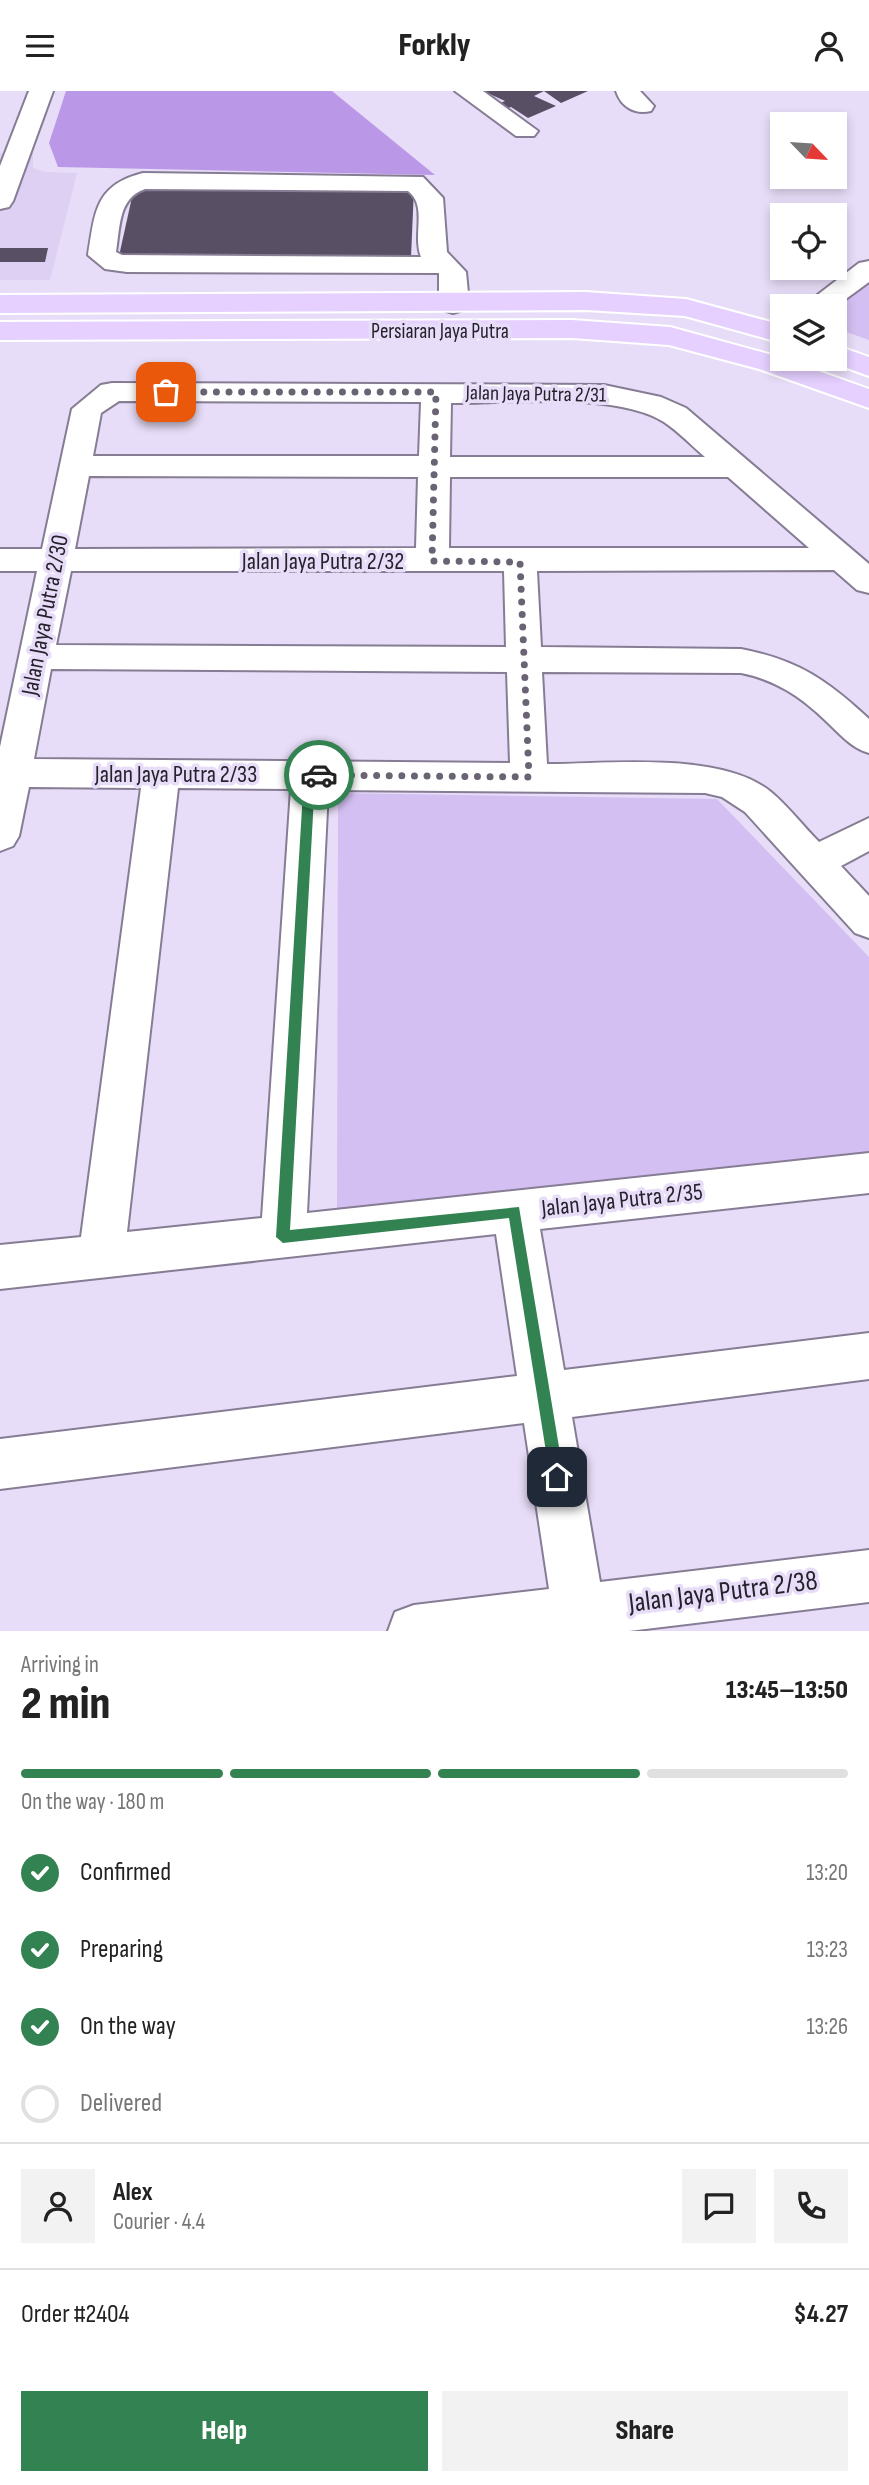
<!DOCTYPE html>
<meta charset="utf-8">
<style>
:root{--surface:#fff;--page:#f2f2f2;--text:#222;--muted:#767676;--line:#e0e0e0;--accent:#338252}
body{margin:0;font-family:"Sofia Sans Condensed",sans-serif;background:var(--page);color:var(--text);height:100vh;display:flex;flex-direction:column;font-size:26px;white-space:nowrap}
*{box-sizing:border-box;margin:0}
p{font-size:23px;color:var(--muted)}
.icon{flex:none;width:38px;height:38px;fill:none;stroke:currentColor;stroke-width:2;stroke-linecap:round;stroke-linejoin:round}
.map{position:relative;height:1540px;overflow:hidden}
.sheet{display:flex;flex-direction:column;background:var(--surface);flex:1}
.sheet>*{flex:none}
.needle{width:46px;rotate:115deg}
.controls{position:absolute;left:770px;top:21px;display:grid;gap:14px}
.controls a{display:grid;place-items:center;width:77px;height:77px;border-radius:0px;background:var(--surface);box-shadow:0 4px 10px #0003;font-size:35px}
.pin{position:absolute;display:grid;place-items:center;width:60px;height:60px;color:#fff;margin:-30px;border-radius:14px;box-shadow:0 4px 10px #0006}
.courier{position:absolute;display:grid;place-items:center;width:70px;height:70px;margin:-35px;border:5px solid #338252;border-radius:50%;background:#fff;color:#222;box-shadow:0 2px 9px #0007}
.overview em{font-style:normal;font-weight:800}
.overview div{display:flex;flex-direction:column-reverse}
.overview{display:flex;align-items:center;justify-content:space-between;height:119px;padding:0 21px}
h1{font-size:46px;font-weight:800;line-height:52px}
.bar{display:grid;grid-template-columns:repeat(4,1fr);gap:10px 7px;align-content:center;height:84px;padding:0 21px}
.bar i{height:9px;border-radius:5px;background:var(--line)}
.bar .on{background:var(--accent)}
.bar p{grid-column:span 4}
.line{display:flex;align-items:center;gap:18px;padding:0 21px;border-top:2px solid var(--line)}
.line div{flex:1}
.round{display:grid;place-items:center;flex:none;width:74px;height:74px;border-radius:0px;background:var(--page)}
ol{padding:0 21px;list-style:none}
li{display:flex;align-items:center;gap:21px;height:77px}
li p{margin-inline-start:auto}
li .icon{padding:7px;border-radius:50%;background:var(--accent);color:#fff;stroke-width:4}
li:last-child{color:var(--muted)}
li i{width:38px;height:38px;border:4px solid var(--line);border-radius:50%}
.action{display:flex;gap:14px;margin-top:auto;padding:14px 21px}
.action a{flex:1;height:80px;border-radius:0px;background:var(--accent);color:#fff;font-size:28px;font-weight:800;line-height:80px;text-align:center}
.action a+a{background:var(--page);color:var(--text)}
header{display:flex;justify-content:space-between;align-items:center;height:91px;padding:0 21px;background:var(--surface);font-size:32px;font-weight:800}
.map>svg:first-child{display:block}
.built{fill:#ded0f2}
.green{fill:#d4bff2}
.forest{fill:#bb98e7}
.building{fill:#584f65}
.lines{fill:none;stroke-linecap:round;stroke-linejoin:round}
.minor-casing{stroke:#867c94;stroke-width:4}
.major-casing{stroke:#fff;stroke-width:4}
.minor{fill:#fff;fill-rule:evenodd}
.major{fill:#e5d0ff;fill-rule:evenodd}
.route{fill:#338252}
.done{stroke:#6a6373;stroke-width:7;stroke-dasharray:0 12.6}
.labels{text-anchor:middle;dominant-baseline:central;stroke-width:7;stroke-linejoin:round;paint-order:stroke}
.far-street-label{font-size:21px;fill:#26222c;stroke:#e8ddf8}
.street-label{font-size:24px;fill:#26222c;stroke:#e8ddf8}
.near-street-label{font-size:28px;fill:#26222c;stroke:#e8ddf8}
</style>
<header><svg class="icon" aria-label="menu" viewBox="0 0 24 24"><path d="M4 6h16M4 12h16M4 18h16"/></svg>Forkly<svg class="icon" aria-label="person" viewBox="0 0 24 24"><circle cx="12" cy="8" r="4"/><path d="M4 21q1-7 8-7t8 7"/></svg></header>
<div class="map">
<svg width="869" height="1540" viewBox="0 0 869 1540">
<rect width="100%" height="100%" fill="#e8ddf8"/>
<path class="built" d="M0 62H33V77L45 81 77 82 50 189H0Z"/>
<g class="green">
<path d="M869 190V249L835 237V215Z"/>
<path d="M338 702 717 708 869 866V1064L337 1118Z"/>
</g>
<path class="forest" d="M66 0H332L435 84 58 76 49 52Z"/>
<g class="building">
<path d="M483 0H588L561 12 544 0 534 5 556 15 528 27 511 16 506 18 498 13 505 10Z"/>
<path d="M134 97 414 98 411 166 119 165Z"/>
<path d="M0 157H48L45 171H0Z"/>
</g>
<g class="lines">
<g class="minor-casing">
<g id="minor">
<path d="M29 0H53L13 110 9 116 0 118V75Z"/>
<path d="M455 0H483L538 40 534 45H516Z"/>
<path d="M616 0H640L654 15 651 20C635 24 621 16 616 0Z"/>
<path d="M143 82 423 86 443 107 447 161 466 181 468 202 463 219 453 222 443 219 439 213V182L127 181 105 178 88 164C95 121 95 94 143 82ZM145 98 408 100C428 115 412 144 421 166L122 164 116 161C120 137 118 107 145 98Z"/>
<path d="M869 170V191L835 216 803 215 859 172Z"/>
<path d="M112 292 604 294 661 306 686 317 869 473V502L857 499 834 479 537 480 541 556 741 558C798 569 827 589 869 628V662C851 657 840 643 826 630 801 606 776 589 741 582L542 581 547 673C610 673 721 660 771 701 788 715 803 735 819 751L869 727V760L841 775 869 805V847L855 842 745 721 722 706 705 702 328 699 307 1122 869 1062V1102L540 1138 564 1279 869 1242V1288L572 1326 600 1491 869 1459V1511L629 1540H388L395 1521 414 1514 549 1498 524 1332 0 1398V1348L517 1285 496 1143 0 1198V1154L81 1146 141 697 29 696 19 745 13 755 0 760V656L37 480H0V458H42L72 318 101 294ZM119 310 421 311 419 365H93L101 322ZM451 312C508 312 616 301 664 331 678 340 692 355 705 366H450ZM89 385 418 386 416 457 75 458ZM450 386H728L809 457H449ZM71 480H504L506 556 56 554ZM51 578 507 581 510 672 34 668ZM178 697 291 698 262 1127 127 1141Z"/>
</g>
</g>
<g class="major-casing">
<g id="major">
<path d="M586 201 686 208 782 234V252L685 225 586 219 0 222V204Z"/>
<path d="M572 229 670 236 779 266 869 298V317L759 278 669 254 572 247 0 249V231Z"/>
<path d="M835 254 869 266V285L825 269 835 268Z"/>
</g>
</g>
<use href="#minor" class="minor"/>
<use href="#major" class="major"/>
</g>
<path class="route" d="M310 680H319L325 684 315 688 290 1139 519 1116 564 1386 557 1393 550 1386 509 1127 283 1152 276 1146 304 684Z"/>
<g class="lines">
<path class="done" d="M166 301H436L432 470 520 471 529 686 319 684"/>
</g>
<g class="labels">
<g class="far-street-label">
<text x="440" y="240">Persiaran Jaya Putra</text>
<text transform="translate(536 303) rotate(1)">Jalan Jaya Putra 2/31</text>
</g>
<g class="street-label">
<text x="323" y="470">Jalan Jaya Putra 2/32</text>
<text transform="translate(45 524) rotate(-79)">Jalan Jaya Putra 2/30</text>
<text x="176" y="683">Jalan Jaya Putra 2/33</text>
<text transform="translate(622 1109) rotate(-6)">Jalan Jaya Putra 2/35</text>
</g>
<g class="near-street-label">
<text transform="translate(723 1501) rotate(-7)">Jalan Jaya Putra 2/38</text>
</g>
</g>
</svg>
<div class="controls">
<a><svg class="needle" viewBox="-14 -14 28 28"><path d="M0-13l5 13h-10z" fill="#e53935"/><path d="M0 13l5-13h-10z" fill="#767676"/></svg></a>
<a><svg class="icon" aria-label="locate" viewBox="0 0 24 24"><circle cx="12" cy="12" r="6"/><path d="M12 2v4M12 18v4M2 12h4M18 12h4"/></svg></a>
<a><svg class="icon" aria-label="layers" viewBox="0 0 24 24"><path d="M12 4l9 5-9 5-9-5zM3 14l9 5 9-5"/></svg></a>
</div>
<div class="pin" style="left:166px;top:301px;background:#ea580c"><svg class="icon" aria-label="bag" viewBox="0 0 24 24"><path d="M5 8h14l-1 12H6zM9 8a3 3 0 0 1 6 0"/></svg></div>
<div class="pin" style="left:557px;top:1386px;background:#1f2937"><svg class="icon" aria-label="home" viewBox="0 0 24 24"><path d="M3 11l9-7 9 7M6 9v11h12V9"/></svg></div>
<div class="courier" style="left:319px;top:684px"><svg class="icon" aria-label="car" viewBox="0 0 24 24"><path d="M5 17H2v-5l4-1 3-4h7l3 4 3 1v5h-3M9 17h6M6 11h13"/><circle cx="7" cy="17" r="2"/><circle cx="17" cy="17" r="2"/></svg></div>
</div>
<section class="sheet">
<div class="overview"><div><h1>2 min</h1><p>Arriving in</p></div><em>13:45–13:50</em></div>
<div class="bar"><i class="on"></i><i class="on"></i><i class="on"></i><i></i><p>On the way · 180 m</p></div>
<ol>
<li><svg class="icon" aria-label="check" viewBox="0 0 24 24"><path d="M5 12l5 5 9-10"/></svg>Confirmed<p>13:20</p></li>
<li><svg class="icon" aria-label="check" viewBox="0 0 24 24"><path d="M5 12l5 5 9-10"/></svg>Preparing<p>13:23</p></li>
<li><svg class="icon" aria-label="check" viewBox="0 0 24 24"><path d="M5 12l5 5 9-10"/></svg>On the way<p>13:26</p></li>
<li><i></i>Delivered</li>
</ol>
<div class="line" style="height:126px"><a class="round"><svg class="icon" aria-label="person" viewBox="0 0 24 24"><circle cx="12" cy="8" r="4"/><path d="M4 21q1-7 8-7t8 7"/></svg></a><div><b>Alex</b><p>Courier · 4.4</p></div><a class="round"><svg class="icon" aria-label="chat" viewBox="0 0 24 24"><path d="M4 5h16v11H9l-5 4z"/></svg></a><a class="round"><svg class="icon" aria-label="phone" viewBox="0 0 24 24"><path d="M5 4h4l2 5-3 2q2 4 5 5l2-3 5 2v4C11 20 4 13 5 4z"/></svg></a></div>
<div class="line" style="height:91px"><div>Order #2404</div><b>$4.27</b></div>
<div class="action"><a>Help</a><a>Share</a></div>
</section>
